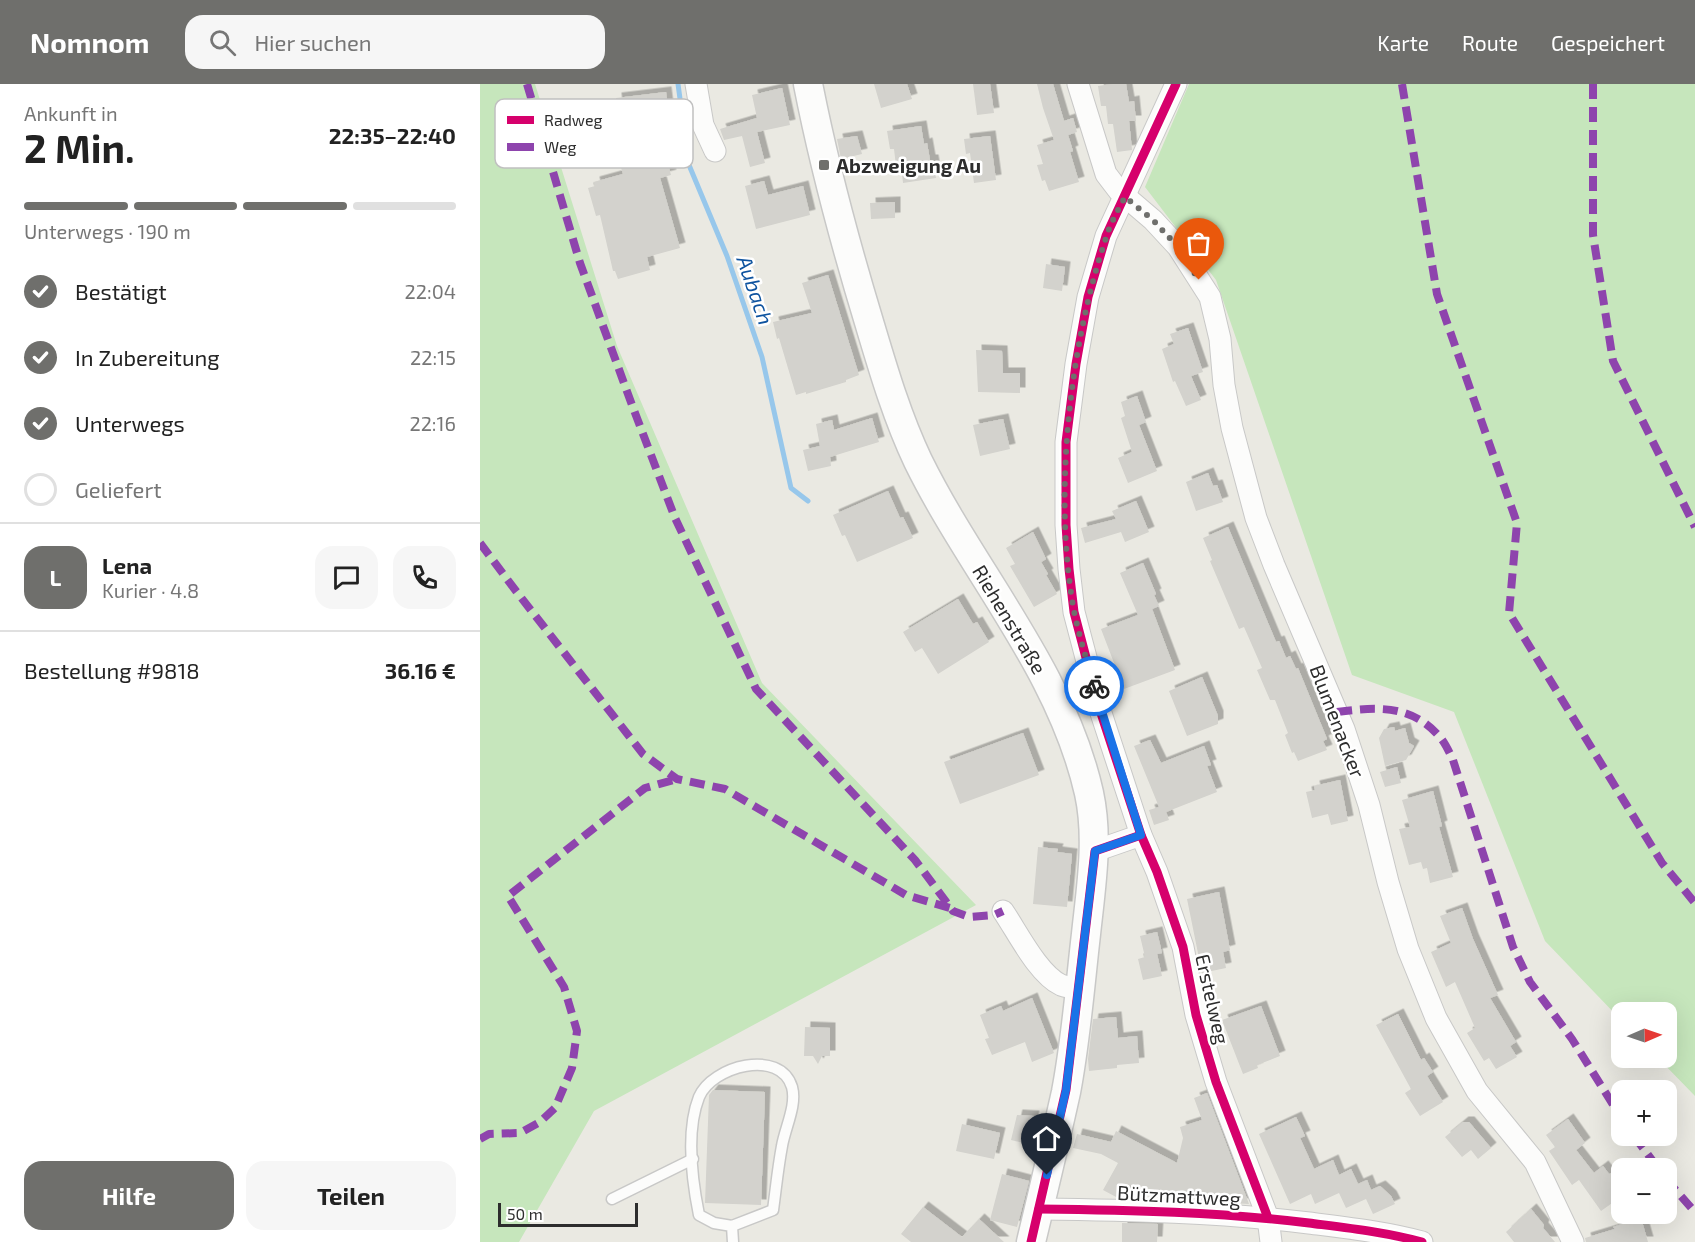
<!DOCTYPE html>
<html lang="de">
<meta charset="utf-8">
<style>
:root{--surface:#fff;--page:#f6f6f6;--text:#222;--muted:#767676;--line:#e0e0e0;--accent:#6f6f6c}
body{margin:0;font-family:"Exo 2",sans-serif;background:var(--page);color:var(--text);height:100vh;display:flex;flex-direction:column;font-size:22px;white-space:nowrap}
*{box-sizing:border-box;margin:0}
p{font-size:20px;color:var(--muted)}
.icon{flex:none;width:33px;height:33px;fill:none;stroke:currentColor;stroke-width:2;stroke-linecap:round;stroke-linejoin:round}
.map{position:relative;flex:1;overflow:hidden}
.drawer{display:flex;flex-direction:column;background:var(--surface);width:480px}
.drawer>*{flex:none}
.needle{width:39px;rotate:88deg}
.fabs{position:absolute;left:1131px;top:918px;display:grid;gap:12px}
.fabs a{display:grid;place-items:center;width:66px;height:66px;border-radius:12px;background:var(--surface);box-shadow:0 6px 24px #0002;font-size:30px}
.scale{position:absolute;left:18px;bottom:15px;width:140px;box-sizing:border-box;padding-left:6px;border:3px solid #2d2d2d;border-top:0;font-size:16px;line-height:21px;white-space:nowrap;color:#2d2d2d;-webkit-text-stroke:4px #fff;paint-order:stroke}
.pin{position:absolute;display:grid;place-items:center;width:51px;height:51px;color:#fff;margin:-62px -26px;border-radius:50% 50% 50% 0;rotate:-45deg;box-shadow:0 0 6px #0007}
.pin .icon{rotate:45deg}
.courier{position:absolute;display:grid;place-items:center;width:60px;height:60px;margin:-30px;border:4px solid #1a73e8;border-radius:50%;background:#fff;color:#222;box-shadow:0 2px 8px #0007}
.headline em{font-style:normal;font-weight:700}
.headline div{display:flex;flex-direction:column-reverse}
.headline{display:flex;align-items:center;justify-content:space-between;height:102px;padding:0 24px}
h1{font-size:39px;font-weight:700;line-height:45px}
.bar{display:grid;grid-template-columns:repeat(4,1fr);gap:9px 6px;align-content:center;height:72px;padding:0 24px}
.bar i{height:8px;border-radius:4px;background:var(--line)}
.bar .selected{background:var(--accent)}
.bar p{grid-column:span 4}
.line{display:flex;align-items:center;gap:15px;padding:0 24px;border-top:2px solid var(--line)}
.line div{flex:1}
.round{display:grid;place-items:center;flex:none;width:63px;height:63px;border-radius:18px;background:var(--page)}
ol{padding:0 24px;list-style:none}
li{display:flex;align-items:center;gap:18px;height:66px}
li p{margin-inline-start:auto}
li .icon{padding:6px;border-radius:50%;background:var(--accent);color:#fff;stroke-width:4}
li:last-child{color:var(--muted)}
li i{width:33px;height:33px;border:3px solid var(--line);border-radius:50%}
.button{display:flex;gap:12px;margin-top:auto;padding:12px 24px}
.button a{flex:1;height:69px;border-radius:18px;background:var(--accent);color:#fff;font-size:24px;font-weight:700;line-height:69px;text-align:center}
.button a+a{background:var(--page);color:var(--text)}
header{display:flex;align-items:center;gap:36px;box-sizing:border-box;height:84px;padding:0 30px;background:var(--accent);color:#fff}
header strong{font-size:28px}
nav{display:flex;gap:33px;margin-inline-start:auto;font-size:21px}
.search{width:420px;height:54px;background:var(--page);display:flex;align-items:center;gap:15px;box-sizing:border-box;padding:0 21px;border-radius:18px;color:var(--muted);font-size:22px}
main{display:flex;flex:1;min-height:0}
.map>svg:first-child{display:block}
.green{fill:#c6e6bc}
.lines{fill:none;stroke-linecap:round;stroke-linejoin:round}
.stream{stroke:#97c7eb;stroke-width:5}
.building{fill:#d3d2cd;filter:url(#shadow)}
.lane-casing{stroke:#c8c8c7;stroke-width:13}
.street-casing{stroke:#c8c8c7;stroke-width:23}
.secondary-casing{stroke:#c8c8c7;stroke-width:31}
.lane{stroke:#fcfcfb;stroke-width:10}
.street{stroke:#fcfcfb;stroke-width:21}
.secondary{stroke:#fcfcfb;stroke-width:28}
.quiet{stroke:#8e44ad;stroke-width:8;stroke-dasharray:15 8;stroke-linecap:butt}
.cycleway-casing{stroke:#fff;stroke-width:13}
.cycleway{stroke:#d6006c;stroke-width:9}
.done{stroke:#6f6f6c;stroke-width:6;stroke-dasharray:0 10.8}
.route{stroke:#1a73e8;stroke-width:8}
.poi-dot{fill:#6f6f6c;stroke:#fff;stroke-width:2}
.labels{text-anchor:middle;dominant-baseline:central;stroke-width:5;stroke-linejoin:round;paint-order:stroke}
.poi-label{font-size:20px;font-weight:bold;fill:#2d2d2d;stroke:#fff;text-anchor:start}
.street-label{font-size:20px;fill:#2d2d2d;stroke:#fff}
.water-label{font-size:21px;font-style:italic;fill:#0e539f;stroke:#fff}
.key{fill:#fff;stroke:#c0c0c0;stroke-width:1.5}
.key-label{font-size:16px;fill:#2d2d2d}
</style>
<header>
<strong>Nomnom</strong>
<div class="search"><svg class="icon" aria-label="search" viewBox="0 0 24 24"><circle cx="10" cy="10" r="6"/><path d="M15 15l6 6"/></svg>Hier suchen</div>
<nav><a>Karte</a><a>Route</a><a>Gespeichert</a></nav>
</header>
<main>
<section class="drawer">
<div class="headline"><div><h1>2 Min.</h1><p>Ankunft in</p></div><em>22:35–22:40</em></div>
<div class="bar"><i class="selected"></i><i class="selected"></i><i class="selected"></i><i></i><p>Unterwegs · 190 m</p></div>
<ol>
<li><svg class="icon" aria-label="check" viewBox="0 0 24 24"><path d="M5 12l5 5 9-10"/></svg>Bestätigt<p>22:04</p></li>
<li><svg class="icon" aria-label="check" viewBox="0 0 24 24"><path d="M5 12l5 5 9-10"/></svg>In Zubereitung<p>22:15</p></li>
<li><svg class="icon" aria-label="check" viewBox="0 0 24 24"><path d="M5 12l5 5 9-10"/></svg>Unterwegs<p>22:16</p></li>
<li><i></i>Geliefert</li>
</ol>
<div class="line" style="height:108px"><b class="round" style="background:var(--accent);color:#fff">L</b><div><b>Lena</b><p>Kurier · 4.8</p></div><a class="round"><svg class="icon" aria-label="chat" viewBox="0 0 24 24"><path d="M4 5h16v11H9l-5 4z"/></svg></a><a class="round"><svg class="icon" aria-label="phone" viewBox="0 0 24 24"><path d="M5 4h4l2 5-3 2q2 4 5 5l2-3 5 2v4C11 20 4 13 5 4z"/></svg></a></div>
<div class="line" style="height:78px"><div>Bestellung #9818</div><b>36.16 €</b></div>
<div class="button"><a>Hilfe</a><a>Teilen</a></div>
</section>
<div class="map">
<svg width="1215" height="1158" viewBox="0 0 1215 1158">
<defs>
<filter id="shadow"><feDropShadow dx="5.5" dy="-5.5" stdDeviation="0" flood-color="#0004"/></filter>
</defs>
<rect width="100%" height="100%" fill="#eae9e2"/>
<g class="green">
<path d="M0 0H55L137 262 282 599 496 821 114 1027 39 1158H0Z"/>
<path d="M709 0H1215V1012L1178 974H1186V928H1142L1141 936 1065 857 974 628 872 591 736 196 665 103Z"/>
</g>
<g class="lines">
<path class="stream" d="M198 0 209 81 247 172 282 273 311 404 328 417"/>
</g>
<g class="building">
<path d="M394 0H427L432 15 401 24Z"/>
<path d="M493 0H510L514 29 497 31Z"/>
<path d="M557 0H573L584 37 593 34 597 48 588 51 593 67 590 68 599 98 569 107 565 96 562 97 557 81 563 80 557 61 574 56 563 24Z"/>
<path d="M632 0H646L649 18 654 17 656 37H649L652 66 637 68 633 40H628L626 22H621L618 2Z"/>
<path d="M302 4 310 41 277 48 285 79 270 83 262 52 244 56 240 45 277 34 272 11Z"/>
<path d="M186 8 189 32 155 37 158 68 183 61 191 91 180 94 200 164 167 173 170 186 138 195 135 187H133L120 131 116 132 108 104 115 102 114 98 143 90 138 74 143 73 136 14Z"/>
<path d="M441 42 444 60 447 59 450 76H453L456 94 423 99 421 81 416 82 414 65H410L407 47Z"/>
<path d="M377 52 382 70 361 75 357 55Z"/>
<path d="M510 52 516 96 494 99 490 69 486 70 484 55Z"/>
<path d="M284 97 288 111 323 102 330 131 276 145 265 102Z"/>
<path d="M415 118V134L391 135 390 119Z"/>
<path d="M566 180 585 183 582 207 563 204Z"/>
<path d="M348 191 379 291 366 296V298L326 310V308L316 311 299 254 297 255 293 238 332 229 322 199Z"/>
<path d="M708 244 723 288 711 292 721 316 706 322 695 297 693 298 682 265 694 260 690 250Z"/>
<path d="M496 266 522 267 523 289H540V309L498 308Z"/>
<path d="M657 312 666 338 659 341 677 387 648 399 638 374 652 368 641 334 645 332 641 318Z"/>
<path d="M392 334 399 358 350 373 351 382 328 387 323 366 340 362 336 340 352 336 354 346Z"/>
<path d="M523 335 530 365 500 372 493 341Z"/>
<path d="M728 389 733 402 737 401 743 418 716 427 706 398Z"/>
<path d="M408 407 420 434 423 433 433 454 377 478 365 451 362 452 353 431Z"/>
<path d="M656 417 669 448 645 458 641 448 605 459 601 444 636 435 632 427Z"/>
<path d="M748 443 796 558 799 557 806 574 810 572 816 585 818 584 847 655 843 657 847 666 818 677 814 668 812 669 805 651 808 649 795 616H790L777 586 782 584 764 543 759 545 730 477 732 476 723 454Z"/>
<path d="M553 448 566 475 561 478 568 490 566 491 577 510 554 523 530 482 535 480 526 464Z"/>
<path d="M663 479 676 510 674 511 679 522 672 525 695 586 644 605 621 545 658 531 640 489Z"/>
<path d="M478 515 493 540 497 538 509 558 458 590 442 564 435 568 423 548Z"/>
<path d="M722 593 738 632V640L707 652 689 607Z"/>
<path d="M914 643 915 647 925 644 929 659 934 662 926 676 905 682 899 654 904 645Z"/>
<path d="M543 649 559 691 480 720 464 678Z"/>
<path d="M670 656 681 679 724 662 731 681 727 682 737 708 686 728 689 736 674 741 669 726 679 723 654 662Z"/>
<path d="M917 683 921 699 905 703 900 688Z"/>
<path d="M860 696 868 737 851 741 848 730 832 734 826 708 835 706 834 702Z"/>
<path d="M953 707 962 742 959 743 973 793 950 799 947 784 943 785 941 778 929 781 919 745 930 743 922 716Z"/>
<path d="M558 763 578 765 577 768 592 770 587 823 553 820Z"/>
<path d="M739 808 750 866 743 868 746 884 722 889 707 815Z"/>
<path d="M982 824 993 855 1018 911 1010 914 1036 958 1030 962 1037 973 1016 985 1009 974 1004 977 987 949 995 944 975 898 966 903 951 868 971 859 960 832Z"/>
<path d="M677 848 682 869 677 870 682 892 663 896 658 875 665 873 660 852Z"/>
<path d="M552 914 574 969 552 978 545 958 512 971 505 955 509 954 500 931 521 922 523 927Z"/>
<path d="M781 922 800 972 777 981 778 984 763 990 742 936Z"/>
<path d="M918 930 941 976 944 974 953 988 947 992 963 1018 940 1032 925 1009 931 1005 896 941Z"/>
<path d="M636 933 638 954 657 952 659 979 637 981V984L609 987 608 975 613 935Z"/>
<path d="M325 943 350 944V972H342L338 980 333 972H324Z"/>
<path d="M233 1006 285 1008 281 1121 225 1119 229 1011Z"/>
<path d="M727 1009 769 1120 733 1118 650 1101 644 1114H638L623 1106 638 1079 621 1070 593 1064 597 1050 631 1058 636 1047 697 1079 703 1054 700 1043 722 1036 714 1014Z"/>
<path d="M537 1031 554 1032 548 1060 531 1056Z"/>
<path d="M816 1033 825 1052 820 1054 834 1085 853 1076 859 1091 871 1085 878 1100 887 1096 891 1106 900 1102 911 1112 915 1120 893 1130 886 1115 866 1124 859 1109 835 1120 831 1110 810 1120 779 1050Z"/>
<path d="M1088 1035 1105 1059 1096 1066 1114 1089 1123 1082 1129 1090 1132 1089 1142 1102V1112L1121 1127 1099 1096 1092 1101 1069 1067 1075 1063 1066 1051Z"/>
<path d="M983 1038H989L1011 1064 998 1075 991 1066 982 1073 965 1053Z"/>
<path d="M482 1040 520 1049 514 1075 476 1067Z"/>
<path d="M522 1090 549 1097 537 1143 510 1136Z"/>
<path d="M443 1123 482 1153 499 1135 524 1158H431L421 1150Z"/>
<path d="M1051 1125 1064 1141 1063 1144 1075 1158H1034L1026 1148Z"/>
<path d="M1161 1134 1168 1158H1106L1105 1154 1135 1145 1133 1143Z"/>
<path d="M642 1139 678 1140 677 1158H642Z"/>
</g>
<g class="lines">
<g class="lane-casing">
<g id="lane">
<path d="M132 1115 213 1075"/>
<path d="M252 1142 293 1126C296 1104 298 1083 302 1062 305 1044 317 1021 312 1003 300 964 232 982 219 1013 206 1046 212 1096 219 1131L234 1139 252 1142 253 1158"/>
</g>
</g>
<g class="street-casing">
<g id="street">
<path d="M216 0 223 41 235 67"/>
<path d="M598 0 626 90 639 107 673 136 698 163 730 213 740 255 744 301 752 344 776 434 794 481 864 645 889 721 908 798 928 865 956 934 997 1007 1055 1078 1093 1158"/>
<path d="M696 0 626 152 608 213 596 280 586 358V441L589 485 594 528 619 623 661 751 677 788 703 863 716 931 736 998 788 1134 791 1158"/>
<path d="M615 767 661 751"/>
<path d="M523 827C538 849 558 890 581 901 587 903 594 904 599 906"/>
<path d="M559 1125C650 1126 739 1128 829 1139 868 1144 905 1148 942 1158"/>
</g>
</g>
<g class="secondary-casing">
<path id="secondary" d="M328 0C344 81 365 159 389 238 403 285 417 333 438 377 493 489 581 585 609 709 619 755 611 803 606 850 600 902 596 956 586 1008 575 1058 563 1108 551 1158"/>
</g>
<use href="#lane" class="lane"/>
<use href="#street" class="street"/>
<use href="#secondary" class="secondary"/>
<g class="quiet">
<path d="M47 0 100 179 152 321 195 434 276 605 435 776 473 827 489 833 514 831 523 827"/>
<path d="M922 0 957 210 1037 439 1029 529 1182 779 1215 819"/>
<path d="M1113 0V151L1133 277 1215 443"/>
<path d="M0 459 36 507 163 670 197 695 245 705 426 811 470 824"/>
<path d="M857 628C895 623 930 620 958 651 965 658 969 668 973 676L1033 863 1050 898 1092 955 1142 1035"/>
<path d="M1154 1052 1178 1084"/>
<path d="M0 1055 9 1050 40 1049 60 1038 75 1024 92 984 97 947 84 903 28 812 165 704 197 695"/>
<path d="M1186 1095 1215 1128"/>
</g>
<g class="cycleway-casing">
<g id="cycleway">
<path d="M696 0 626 152 608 213 596 280 586 358V441L589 485 594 528 619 623 661 751 677 788 703 863 716 931 736 998 788 1134"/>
<path d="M559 1125C650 1126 739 1128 829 1139 868 1144 905 1148 942 1158"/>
<path d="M551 1158 586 1006 615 767 661 751"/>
</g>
</g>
<use href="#cycleway" class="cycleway"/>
</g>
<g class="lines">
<path class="done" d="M614 602C607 577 599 552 594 527 573 414 589 263 626 154 630 140 638 126 645 113L673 136 698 163 719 196"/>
<path class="route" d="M567 1091 586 1006 615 767 661 751 614 602"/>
</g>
<rect class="poi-dot" x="338" y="75" width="12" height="12" rx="3"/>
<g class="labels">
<g class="poi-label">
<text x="356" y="81">Abzweigung Au</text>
</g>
<g class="street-label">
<text transform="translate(530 535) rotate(59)">Riehenstraße</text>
<text transform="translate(858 637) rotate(69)">Blumenacker</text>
<text transform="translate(733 915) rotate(77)">Erstelweg</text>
<text transform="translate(699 1111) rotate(3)">Bützmattweg</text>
</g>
<g class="water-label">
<text transform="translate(276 206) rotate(71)">Aubach</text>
</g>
</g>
<rect x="15" y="15" width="198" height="69" rx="9" class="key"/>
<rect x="27" y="32" width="27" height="8" fill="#d6006c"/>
<rect x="27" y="59" width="27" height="8" fill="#8e44ad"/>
<g class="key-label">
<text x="64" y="42">Radweg</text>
<text x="64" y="69">Weg</text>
</g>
</svg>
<div class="fabs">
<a><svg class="needle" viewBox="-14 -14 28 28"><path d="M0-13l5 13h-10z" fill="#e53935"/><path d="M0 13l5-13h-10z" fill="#767676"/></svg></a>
<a>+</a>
<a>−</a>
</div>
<div class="scale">50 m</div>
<div class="pin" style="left:719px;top:196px;background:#ea580c"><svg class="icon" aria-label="bag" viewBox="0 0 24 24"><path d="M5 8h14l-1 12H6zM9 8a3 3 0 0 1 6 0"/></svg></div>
<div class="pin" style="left:567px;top:1091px;background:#1f2937"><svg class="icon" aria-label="home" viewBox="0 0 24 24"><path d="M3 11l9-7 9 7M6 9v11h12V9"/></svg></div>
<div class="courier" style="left:614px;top:602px"><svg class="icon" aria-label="bike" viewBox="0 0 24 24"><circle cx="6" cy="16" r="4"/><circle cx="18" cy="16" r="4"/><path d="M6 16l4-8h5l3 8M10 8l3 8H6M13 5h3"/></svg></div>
</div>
</main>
